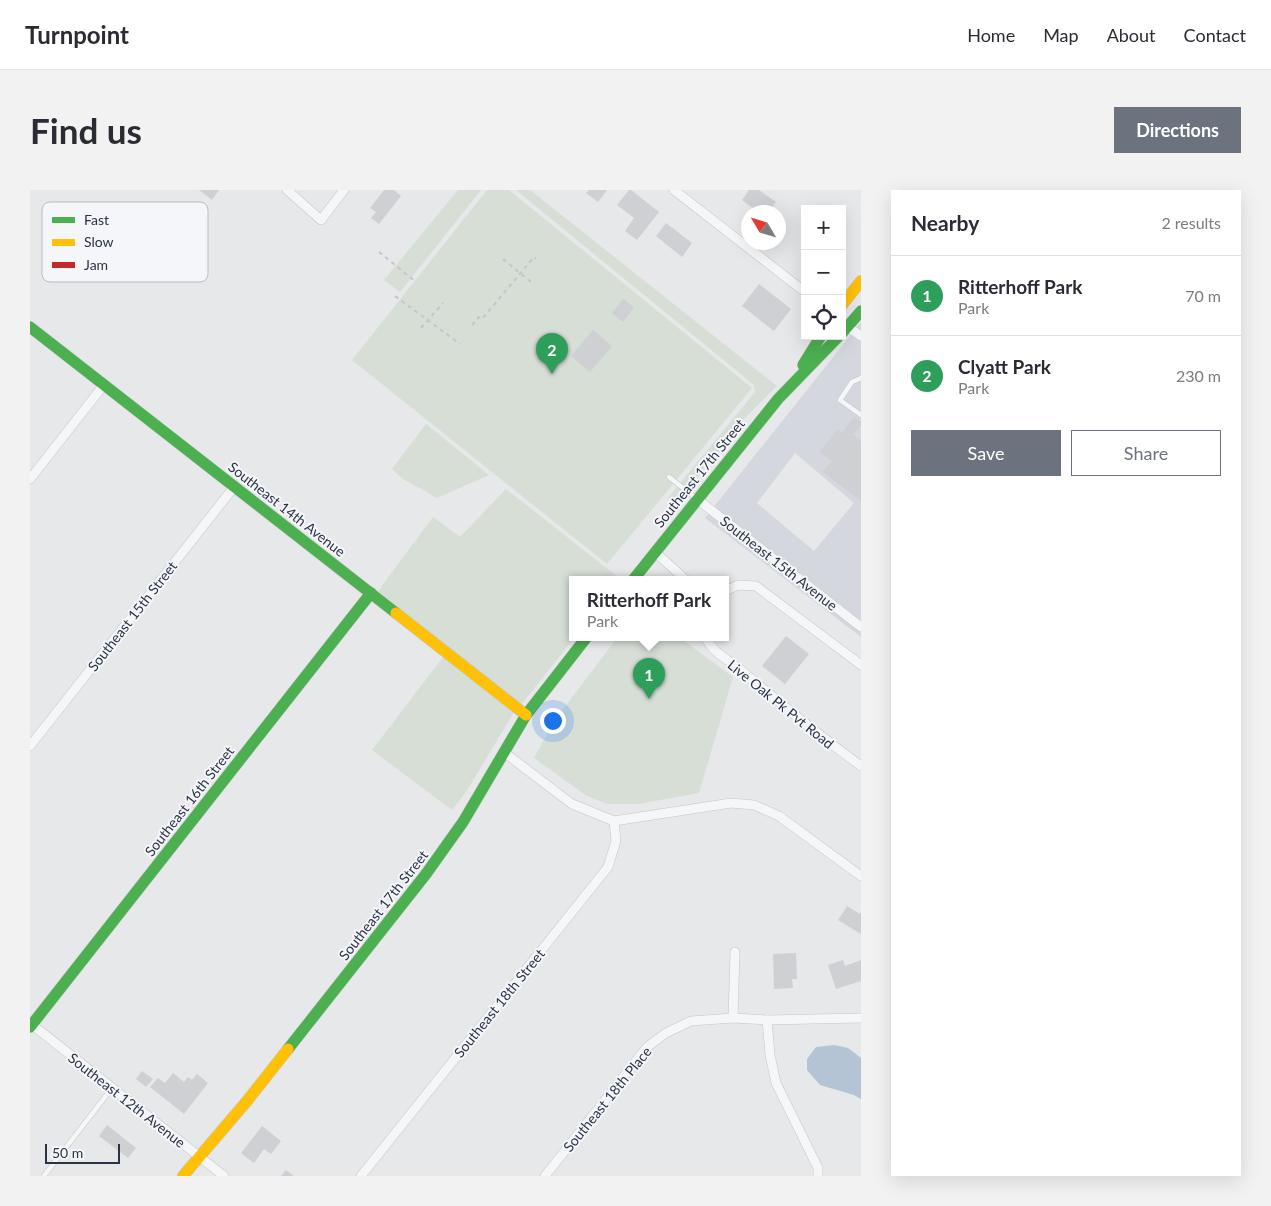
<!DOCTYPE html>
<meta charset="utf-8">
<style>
:root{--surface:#fff;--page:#f2f2f3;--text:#2b2b33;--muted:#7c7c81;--line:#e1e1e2;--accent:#6c737f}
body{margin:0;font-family:Lato,sans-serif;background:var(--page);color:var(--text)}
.controls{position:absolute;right:15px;top:15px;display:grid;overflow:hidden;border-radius:0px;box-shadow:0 5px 20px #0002}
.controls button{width:45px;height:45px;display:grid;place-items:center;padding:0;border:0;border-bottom:1px solid var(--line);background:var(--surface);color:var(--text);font:25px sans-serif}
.compass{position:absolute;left:711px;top:15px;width:45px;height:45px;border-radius:50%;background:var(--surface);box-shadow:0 5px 20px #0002;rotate:308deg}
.scale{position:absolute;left:15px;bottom:12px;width:75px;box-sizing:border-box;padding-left:5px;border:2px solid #2b3445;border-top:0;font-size:14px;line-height:18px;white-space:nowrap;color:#2b3445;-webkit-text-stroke:4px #f4f6f9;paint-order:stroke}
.you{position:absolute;left:522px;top:530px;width:18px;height:18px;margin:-12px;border:4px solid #fff;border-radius:50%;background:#1a73e8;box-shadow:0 0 0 8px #1a73e833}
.badge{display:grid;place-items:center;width:32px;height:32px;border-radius:50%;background:var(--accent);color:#fff;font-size:16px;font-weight:700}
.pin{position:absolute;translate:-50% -41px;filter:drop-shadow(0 1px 2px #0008)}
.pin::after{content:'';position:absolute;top:26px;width:18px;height:15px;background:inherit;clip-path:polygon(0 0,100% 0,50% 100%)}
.popup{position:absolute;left:539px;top:386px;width:160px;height:65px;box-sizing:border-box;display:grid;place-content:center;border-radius:0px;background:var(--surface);filter:drop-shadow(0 1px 4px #0005);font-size:16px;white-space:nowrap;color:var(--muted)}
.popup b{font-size:19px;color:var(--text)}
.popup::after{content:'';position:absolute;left:50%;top:100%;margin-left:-10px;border:10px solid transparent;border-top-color:var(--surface)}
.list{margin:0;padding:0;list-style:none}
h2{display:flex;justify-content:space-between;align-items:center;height:65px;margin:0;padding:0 20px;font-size:21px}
h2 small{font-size:16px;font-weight:400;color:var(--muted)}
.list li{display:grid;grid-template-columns:32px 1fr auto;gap:15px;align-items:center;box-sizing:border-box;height:80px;padding:0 20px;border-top:1px solid var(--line)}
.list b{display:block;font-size:19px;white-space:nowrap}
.list p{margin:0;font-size:16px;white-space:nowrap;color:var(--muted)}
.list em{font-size:16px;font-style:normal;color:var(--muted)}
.actions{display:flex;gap:10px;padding:15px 20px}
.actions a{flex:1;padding:11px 0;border:1px solid var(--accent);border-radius:0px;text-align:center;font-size:18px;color:var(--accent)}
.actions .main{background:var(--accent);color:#fff}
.icon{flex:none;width:28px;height:28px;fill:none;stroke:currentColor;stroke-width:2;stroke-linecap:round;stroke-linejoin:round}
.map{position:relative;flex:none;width:831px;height:986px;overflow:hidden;border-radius:0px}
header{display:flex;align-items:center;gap:30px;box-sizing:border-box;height:70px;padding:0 25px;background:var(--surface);border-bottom:1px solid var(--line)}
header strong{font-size:24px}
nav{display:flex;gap:28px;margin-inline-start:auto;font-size:18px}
.intro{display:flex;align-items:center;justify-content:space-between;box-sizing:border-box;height:120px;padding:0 30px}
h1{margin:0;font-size:35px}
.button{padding:12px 22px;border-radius:0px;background:var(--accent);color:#fff;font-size:18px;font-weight:700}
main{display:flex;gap:30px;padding:0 30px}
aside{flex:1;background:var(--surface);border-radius:0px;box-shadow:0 5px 20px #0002}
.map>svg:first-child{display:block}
.built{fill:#d4d7dd;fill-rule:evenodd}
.green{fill:#d6ded6}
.water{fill:#b4c4d5}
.building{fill:#ced0d3}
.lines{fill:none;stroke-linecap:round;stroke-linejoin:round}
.lane-casing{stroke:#c4c6c8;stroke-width:5.5}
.street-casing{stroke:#c4c6c8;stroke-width:10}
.fast-casing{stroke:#c4c6c8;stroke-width:12}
.slow-casing{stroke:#c4c6c8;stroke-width:12}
.path{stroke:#c5c6ca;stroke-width:2;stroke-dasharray:4 4;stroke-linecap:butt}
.lane{stroke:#f5f6f7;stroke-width:4.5}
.street{stroke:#f5f6f7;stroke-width:9}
.fast{stroke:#4caf50;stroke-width:11}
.slow{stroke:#ffc107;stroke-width:11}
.labels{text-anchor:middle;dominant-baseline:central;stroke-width:4;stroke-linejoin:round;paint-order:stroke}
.street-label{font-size:14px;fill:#2b3445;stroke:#f4f6f9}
.key{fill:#f4f6f9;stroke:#b8bcc3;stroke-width:1}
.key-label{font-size:14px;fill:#2b3445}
</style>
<header>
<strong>Turnpoint</strong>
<nav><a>Home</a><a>Map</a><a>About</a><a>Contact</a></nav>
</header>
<div class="intro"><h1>Find us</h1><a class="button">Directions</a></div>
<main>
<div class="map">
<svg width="831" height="986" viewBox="0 0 831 986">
<rect width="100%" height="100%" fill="#e6e8ea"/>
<path class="built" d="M831,132v315l-156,-119zM765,263l59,50 -40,48 -57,-48z"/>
<g class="green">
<polygon points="428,0 451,0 370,102 354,90"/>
<polygon points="457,0 479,0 722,198 577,374 322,170"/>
<polygon points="486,0 500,0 747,196 715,228 646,314 638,308 725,202 724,195"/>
<polygon points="396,234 459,285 407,308 373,289 362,279"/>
<polygon points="476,299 589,388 588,390 543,390 544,448 491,515 348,401 403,327 430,347"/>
<polygon points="587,448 650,448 703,487 669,603 608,614 578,614 557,606 504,568 525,530"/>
<polygon points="413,467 484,522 436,602 422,620 342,560"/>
</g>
<polygon class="water" points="804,855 818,858 831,868 831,909 824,905 790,895 777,880 777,869 786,857"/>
<g class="building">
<polygon points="169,0 189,0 182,10"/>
<polygon points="354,0 364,0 371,6 349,34 341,28 346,22 340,18"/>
<polygon points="559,0 577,0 568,12 556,3"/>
<polygon points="599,0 601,0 629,22 607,50 595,41 604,28 587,15"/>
<polygon points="719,0 729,0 746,12 738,22 728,22 712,10"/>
<polygon points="636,33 662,53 652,67 626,46"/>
<polygon points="729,94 761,119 744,141 712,116"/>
<polygon points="593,109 604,117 593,132 582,123"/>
<polygon points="563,140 582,156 560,182 541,166"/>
<polygon points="824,227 831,232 831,235 823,245 831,251 831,311 793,282 802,271 790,262 808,239 812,243"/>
<polygon points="756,446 779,464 755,494 732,476"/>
<polygon points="817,716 830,724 831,722 831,744 808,730"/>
<polygon points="766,763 767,789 762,789 763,798 744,799 743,764"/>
<polygon points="813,770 815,776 831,770 831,791 806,799 798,775"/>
<polygon points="112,881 123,889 116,897 106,889"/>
<polygon points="143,883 154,892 158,887 162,890 167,884 178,893 154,924 120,897 128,888 135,893"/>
<polygon points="77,935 106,958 98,968 69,946"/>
<polygon points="232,936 251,951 241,964 234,959 224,973 211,963"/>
<polygon points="256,980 264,986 251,986"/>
</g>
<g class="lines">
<defs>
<g id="lane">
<polyline points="831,188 822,192 810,210 831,225"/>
<polyline points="639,287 667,309"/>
<polyline points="14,986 82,898"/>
</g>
<g id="street">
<polyline points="257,0 291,30 314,0"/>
<polyline points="644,0 775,102"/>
<polyline points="818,137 831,146"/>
<polyline points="0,289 73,196"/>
<polyline points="667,309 831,437"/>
<polyline points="625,362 656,390"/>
<polyline points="695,401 708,395 726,396 831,475"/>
<path d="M676,448c7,15 23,22 36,33 39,33 78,65 119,95"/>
<polyline points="0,556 204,297"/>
<polyline points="475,563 542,614 584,631 701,613 724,615 749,626 831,686"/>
<polyline points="703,828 705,762"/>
<polyline points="737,830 740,865 746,893 788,978 788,986"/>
<polyline points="0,833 194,986"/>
<polyline points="331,986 578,677 586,651 584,631"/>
<polyline points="515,986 617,857 636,843 661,831 703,828 737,830 831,828"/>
</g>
<g id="fast">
<polyline points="0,137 366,423"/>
<polyline points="812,143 831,121"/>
<polyline points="773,175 791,146"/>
<polyline points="603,390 748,209 809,146"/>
<polyline points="0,837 341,403"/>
<polyline points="258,859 396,684 433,632 496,525 556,448"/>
</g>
<g id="slow">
<polyline points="812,115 831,91"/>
<polyline points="366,423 496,525"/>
<polyline points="153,986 217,911 258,859"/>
</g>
</defs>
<use href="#lane" class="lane-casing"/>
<use href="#street" class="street-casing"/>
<use href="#fast" class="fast-casing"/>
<use href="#slow" class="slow-casing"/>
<g class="path">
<polyline points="349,62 386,92"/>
<polyline points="473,69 501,92"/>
<polyline points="365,106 430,154"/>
<polyline points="442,135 449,127 452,129 504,67 506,68"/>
<polyline points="391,138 413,113"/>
</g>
<use href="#lane" class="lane"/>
<use href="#street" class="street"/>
<use href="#fast" class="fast"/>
<use href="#slow" class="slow"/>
</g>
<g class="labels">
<g class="street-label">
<text transform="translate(669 283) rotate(-51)">Southeast 17th Street</text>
<text transform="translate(257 319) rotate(38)">Southeast 14th Avenue</text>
<text transform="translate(749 373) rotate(38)">Southeast 15th Avenue</text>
<text transform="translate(102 426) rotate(-52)">Southeast 15th Street</text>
<text transform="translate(751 514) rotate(39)">Live Oak Pk Pvt Road</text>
<text transform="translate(159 611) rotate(-52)">Southeast 16th Street</text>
<text transform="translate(353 715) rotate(-52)">Southeast 17th Street</text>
<text transform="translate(469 813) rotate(-51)">Southeast 18th Street</text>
<text transform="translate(577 909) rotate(-51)">Southeast 18th Place</text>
<text transform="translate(97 910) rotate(38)">Southeast 12th Avenue</text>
</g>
</g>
<rect x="12" y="12" width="166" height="80" rx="8" class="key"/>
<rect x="22" y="27" width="23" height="6" fill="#4caf50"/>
<rect x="22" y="49" width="23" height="7" fill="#ffc107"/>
<rect x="22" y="72" width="23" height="6" fill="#c62828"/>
<g class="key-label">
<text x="54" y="35">Fast</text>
<text x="54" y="57">Slow</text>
<text x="54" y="80">Jam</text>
</g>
</svg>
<div class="controls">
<button>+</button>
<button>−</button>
<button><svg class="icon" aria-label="locate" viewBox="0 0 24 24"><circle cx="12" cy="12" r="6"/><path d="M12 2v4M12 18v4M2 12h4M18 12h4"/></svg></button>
</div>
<svg class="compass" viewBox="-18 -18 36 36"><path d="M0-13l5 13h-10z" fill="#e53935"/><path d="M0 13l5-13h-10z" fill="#7c7c81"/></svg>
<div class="scale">50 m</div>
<div class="you"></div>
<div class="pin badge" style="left:619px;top:509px;background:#2e9e5b">1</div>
<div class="popup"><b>Ritterhoff Park</b>Park</div>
<div class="pin badge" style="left:522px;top:184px;background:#2e9e5b">2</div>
</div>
<aside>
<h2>Nearby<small>2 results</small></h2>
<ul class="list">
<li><span class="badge" style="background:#2e9e5b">1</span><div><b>Ritterhoff Park</b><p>Park</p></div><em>70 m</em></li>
<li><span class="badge" style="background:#2e9e5b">2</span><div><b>Clyatt Park</b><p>Park</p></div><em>230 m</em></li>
</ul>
<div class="actions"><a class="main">Save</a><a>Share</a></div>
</aside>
</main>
